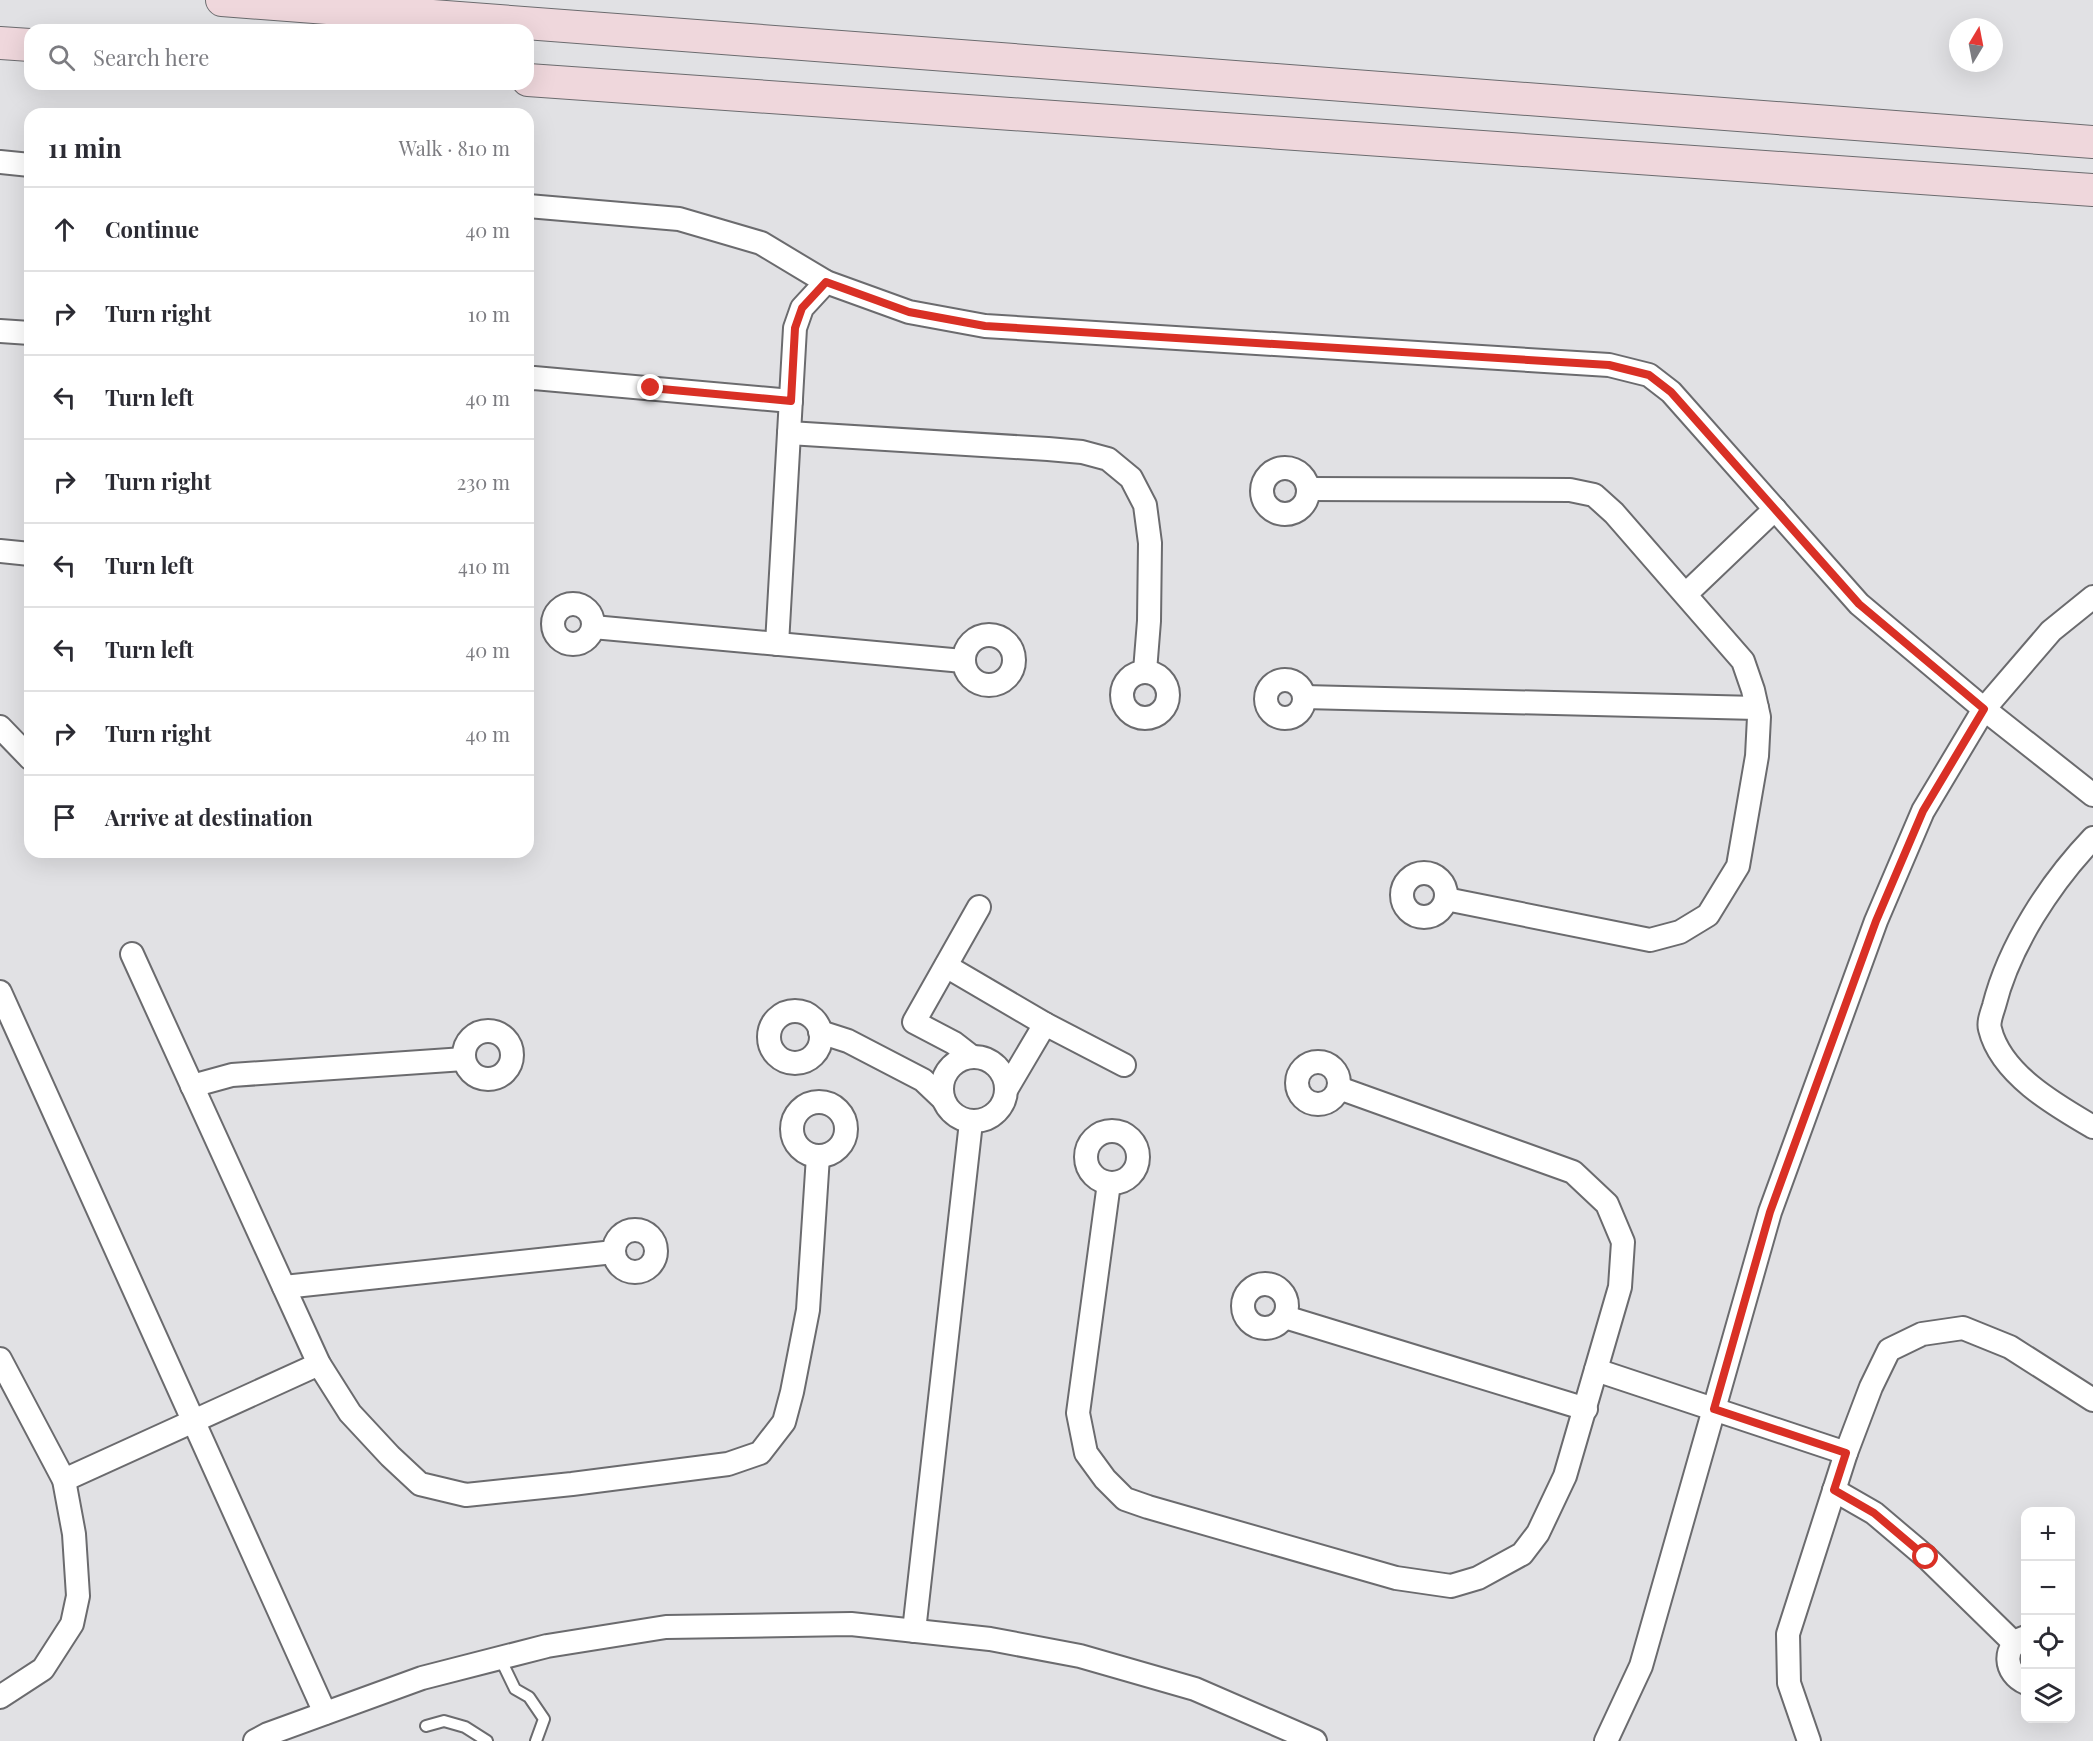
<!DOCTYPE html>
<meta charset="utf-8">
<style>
:root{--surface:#fff;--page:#f7f7f7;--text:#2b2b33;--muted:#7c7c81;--line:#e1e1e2}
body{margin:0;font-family:"Playfair Display",serif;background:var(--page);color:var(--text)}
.controls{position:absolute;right:18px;bottom:18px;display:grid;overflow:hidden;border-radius:12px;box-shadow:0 6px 24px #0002}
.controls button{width:54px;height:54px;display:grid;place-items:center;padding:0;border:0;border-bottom:2px solid var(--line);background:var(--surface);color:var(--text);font:30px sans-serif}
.compass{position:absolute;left:1949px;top:18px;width:54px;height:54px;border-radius:50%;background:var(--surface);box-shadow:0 6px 24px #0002;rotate:10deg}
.stop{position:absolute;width:18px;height:18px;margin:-14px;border:4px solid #d93025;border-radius:50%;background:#fff}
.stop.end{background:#d93025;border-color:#fff;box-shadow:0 2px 6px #0008}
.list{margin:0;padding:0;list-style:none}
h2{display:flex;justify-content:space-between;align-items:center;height:78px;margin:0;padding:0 24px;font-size:26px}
h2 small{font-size:20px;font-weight:400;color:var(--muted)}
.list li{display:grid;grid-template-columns:39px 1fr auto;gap:18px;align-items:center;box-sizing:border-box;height:84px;padding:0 24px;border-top:2px solid var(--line)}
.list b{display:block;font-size:22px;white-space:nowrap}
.list em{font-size:20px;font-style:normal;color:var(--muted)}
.icon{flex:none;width:33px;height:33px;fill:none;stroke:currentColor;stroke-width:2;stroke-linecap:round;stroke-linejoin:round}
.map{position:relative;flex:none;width:2093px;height:1741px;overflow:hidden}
.search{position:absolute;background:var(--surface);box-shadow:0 6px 24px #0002;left:24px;top:24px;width:510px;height:66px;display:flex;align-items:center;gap:15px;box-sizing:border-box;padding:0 21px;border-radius:18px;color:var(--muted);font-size:22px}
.panel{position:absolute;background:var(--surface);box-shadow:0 6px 24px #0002;left:24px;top:108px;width:510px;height:750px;border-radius:18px}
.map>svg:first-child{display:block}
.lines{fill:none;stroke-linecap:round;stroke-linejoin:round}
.lane-casing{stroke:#6b6b6e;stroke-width:14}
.street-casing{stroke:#6b6b6e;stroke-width:26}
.secondary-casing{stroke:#6b6b6e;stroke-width:34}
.lane{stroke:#fff;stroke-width:10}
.street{stroke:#fff;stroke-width:22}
.secondary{stroke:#efd7dc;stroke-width:32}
.route{stroke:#d93025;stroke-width:8}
</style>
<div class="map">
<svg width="2093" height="1741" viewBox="0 0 2093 1741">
<rect width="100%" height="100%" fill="#e1e1e4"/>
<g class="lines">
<defs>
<g id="lane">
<polyline points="500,1658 515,1689 529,1697 544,1719 536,1741"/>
<polyline points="426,1726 444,1721 465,1727 487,1741"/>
</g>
<g id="street">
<polyline points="0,162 30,165"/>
<polyline points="528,206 679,219 761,243 826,282 909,312 985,326 1609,365 1649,375 1671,392 1859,604 1984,709 2093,795"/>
<polyline points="0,331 30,333"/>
<polyline points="528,379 534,378 791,401"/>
<polyline points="789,433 1048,449 1082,452 1108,459 1131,478 1145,505 1150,543 1149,621 1145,671"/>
<circle cx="1285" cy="491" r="23"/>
<polyline points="1308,489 1570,490 1594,495 1614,513 1743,661 1753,690 1759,717 1757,756 1738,866 1708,915 1680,932 1650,940 1446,899"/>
<polyline points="0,551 30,554"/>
<polyline points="1686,594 1775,509"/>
<circle cx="573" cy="624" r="20"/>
<polyline points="593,627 963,661"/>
<circle cx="989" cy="660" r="25"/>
<polyline points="777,644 795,328 802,308 826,282"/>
<circle cx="1145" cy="695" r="23"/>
<circle cx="1285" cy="699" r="19"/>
<polyline points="1304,697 1757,708"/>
<polyline points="0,727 30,758"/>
<path d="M2093,838c-43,45 -84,108 -99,168 -2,7 -6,16 -4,23 11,45 65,76 103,98"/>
<circle cx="1424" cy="895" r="22"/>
<polyline points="132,954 319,1364 350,1413 390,1456 420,1484 466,1495 572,1484 728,1464 760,1453 784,1422 792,1392 808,1310 818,1156"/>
<polyline points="946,966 1045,1024 1006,1090"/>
<polyline points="0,992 325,1713"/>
<circle cx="795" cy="1037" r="26"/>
<polyline points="1045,1024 1124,1065"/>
<circle cx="488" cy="1055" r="24"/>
<polyline points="820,1032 848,1041 923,1080 943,1099"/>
<circle cx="974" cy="1089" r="32"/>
<polyline points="972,1057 954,1043 914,1022 979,907"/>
<circle cx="1318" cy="1083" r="21"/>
<polyline points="192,1086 232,1075 464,1059"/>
<circle cx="819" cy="1129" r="27"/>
<circle cx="1112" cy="1157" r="26"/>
<polyline points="1109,1183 1078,1413 1086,1453 1105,1479 1125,1499 1148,1507 1396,1578 1451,1586 1478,1578 1522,1554 1538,1533 1565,1476 1620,1287 1623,1242 1607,1204 1573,1172 1339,1088"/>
<circle cx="635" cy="1251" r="21"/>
<circle cx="1265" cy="1306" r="22"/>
<polyline points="284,1287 614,1252"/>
<polyline points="1285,1317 1586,1409"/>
<polyline points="0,1359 64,1480 74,1534 78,1596 72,1624 43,1669 0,1697"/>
<polyline points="1596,1370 1846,1453 1871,1387 1889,1350 1922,1334 1963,1328 2010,1347 2093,1400"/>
<polyline points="64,1480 319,1364"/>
<polyline points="1834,1490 1874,1513 1926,1557 2014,1643"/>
<polyline points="914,1631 971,1122"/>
<path d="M2026,1637c-25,8 -22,37 0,46"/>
<polyline points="255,1741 268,1734 422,1678 547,1646 666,1627 851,1624 990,1639 1080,1656 1195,1689 1315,1741"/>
<polyline points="1606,1741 1641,1666 1770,1212 1876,921 1923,811 1984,709 2051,631 2093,597"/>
<polyline points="1809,1741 1789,1683 1788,1634 1846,1453"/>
</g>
<g id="secondary">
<polyline points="222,0 2093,142"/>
<polyline points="0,43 30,45"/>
<polyline points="528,80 2093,190"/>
</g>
</defs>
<use href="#lane" class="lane-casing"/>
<use href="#street" class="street-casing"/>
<use href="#secondary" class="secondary-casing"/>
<use href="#lane" class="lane"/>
<use href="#street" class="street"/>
<use href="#secondary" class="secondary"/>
</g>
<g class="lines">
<polyline class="route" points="651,388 791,401 795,328 802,308 826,282 909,312 985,326 1609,365 1649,375 1671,392 1859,604 1984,709 1923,811 1876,921 1770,1212 1714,1409 1846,1453 1834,1490 1874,1513 1926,1557"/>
</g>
</svg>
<div class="controls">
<button>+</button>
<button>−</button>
<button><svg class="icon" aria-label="locate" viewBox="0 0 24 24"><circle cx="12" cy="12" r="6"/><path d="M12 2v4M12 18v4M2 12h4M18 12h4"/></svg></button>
<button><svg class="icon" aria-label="layers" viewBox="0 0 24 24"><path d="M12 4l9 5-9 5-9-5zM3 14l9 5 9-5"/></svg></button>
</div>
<svg class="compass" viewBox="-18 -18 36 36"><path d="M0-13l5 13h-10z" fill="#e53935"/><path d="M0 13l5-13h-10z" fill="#7c7c81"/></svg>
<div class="stop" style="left:1926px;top:1557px"></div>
<div class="stop end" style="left:651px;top:388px"></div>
<div class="search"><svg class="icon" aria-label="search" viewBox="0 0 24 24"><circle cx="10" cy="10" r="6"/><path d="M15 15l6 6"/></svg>Search here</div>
<section class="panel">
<h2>11 min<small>Walk · 810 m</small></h2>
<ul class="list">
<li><svg class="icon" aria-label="ahead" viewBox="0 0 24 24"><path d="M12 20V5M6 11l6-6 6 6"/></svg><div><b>Continue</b></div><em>40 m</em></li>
<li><svg class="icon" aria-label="right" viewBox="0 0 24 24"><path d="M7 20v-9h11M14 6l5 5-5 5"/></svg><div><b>Turn right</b></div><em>10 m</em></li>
<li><svg class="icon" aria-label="left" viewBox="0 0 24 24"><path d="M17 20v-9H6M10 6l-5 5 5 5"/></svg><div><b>Turn left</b></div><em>40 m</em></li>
<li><svg class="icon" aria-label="right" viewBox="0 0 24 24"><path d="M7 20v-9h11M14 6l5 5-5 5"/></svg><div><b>Turn right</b></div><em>230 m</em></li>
<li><svg class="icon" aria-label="left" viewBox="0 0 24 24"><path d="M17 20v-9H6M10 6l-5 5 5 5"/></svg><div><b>Turn left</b></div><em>410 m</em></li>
<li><svg class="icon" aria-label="left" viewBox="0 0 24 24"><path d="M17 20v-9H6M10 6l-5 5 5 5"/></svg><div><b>Turn left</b></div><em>40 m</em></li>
<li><svg class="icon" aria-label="right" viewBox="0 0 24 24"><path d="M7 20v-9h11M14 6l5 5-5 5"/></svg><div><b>Turn right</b></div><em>40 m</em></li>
<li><svg class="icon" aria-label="arrive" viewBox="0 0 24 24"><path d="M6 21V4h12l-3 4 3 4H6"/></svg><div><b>Arrive at destination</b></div></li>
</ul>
</section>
</div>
